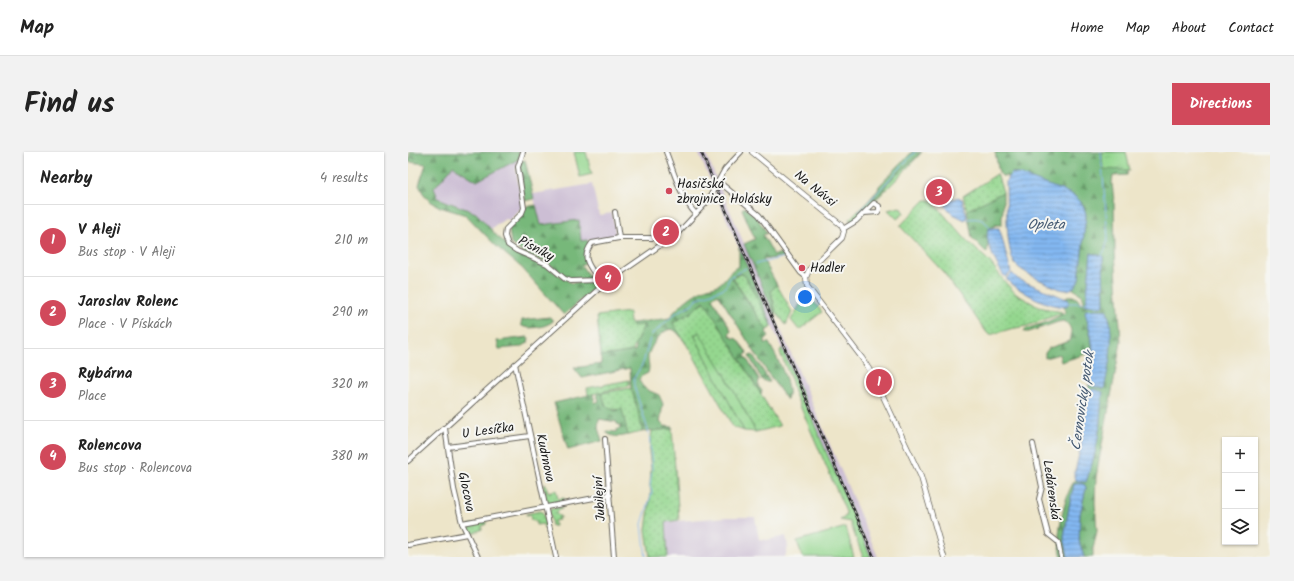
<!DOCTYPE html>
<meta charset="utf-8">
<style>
:root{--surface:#fff;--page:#f2f2f2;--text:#222;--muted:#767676;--line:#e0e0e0;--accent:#d1495b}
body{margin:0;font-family:Kalam,sans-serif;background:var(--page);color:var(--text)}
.controls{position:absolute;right:12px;bottom:12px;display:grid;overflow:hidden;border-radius:0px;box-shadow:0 1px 3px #0004}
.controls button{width:36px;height:36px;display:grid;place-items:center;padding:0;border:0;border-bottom:1px solid var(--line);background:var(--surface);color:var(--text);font:20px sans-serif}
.you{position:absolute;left:397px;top:145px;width:14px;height:14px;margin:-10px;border:3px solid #fff;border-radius:50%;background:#1a73e8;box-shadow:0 0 0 6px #1a73e833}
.badge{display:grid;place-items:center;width:26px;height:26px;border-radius:50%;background:var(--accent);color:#fff;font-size:13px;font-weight:700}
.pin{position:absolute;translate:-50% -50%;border:2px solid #fff;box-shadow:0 1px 4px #0006}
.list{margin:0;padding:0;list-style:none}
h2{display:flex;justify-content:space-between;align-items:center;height:52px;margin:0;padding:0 16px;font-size:17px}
h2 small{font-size:13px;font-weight:400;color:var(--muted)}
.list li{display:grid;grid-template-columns:26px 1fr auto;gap:12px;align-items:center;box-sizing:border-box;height:72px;padding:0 16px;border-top:1px solid var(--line)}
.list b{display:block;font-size:15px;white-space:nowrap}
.list p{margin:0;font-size:13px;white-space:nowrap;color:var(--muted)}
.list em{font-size:13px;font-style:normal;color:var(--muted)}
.icon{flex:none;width:22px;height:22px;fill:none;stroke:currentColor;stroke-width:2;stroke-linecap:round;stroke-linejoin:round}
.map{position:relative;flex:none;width:862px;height:405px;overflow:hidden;border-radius:0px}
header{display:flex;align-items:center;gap:24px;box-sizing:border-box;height:56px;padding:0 20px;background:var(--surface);border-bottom:1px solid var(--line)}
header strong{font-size:19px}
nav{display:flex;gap:22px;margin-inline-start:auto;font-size:14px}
.intro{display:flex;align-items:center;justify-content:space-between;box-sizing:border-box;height:96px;padding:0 24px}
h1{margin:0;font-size:28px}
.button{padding:10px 18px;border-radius:0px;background:var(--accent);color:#fff;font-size:14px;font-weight:700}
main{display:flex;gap:24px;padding:0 24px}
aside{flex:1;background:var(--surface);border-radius:0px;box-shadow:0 1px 3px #0004}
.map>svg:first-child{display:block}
.industrial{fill:#ccbed4}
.grass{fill:#94d78f;stroke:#587a56}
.forest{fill:url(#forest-firs);stroke:#4a6a4b;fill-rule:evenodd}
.park{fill:url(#park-tufts);stroke:#587a56}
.garden{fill:url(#garden-dots);stroke:#587a56}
.water{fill:url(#water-rules);stroke:#506a87}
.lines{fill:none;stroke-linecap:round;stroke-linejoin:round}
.stream{stroke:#83b8f2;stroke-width:1}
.minor-casing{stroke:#656259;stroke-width:6}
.tertiary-casing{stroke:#656259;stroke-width:6}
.minor{stroke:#fff;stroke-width:4}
.tertiary{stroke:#fff;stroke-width:4.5}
.rail-casing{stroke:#1c1c1c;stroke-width:2.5}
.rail{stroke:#f6f6f2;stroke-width:1;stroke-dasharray:3;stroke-linecap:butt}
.poi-dot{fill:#d1495b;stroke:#f6f6f2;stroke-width:1.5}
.labels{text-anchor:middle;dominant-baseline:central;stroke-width:4;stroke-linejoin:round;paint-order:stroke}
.poi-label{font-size:13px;fill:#1c1c1c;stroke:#f6f6f2;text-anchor:start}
.street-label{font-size:13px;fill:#1c1c1c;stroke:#f6f6f2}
.water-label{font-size:14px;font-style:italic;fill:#455a72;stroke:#f6f6f2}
</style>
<header>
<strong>Map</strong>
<nav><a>Home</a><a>Map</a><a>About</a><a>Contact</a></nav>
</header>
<div class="intro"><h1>Find us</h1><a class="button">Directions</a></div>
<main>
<aside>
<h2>Nearby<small>4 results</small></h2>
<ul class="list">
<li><span class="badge">1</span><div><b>V Aleji</b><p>Bus stop · V Aleji</p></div><em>210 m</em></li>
<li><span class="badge">2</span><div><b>Jaroslav Rolenc</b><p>Place · V Pískách</p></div><em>290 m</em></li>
<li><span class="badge">3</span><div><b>Rybárna</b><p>Place</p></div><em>320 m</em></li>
<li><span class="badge">4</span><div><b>Rolencova</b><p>Bus stop · Rolencova</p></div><em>380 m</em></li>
</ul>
</aside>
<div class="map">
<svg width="862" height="405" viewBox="0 0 862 405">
<defs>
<pattern id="forest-firs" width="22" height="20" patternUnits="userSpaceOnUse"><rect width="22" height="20" fill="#77b87a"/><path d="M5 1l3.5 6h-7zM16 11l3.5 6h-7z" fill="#619563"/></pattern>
<pattern id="park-tufts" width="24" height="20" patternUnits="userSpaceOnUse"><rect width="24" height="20" fill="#94d78f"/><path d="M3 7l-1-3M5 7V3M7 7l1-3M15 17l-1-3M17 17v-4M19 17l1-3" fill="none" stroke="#7fb87b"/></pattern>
<pattern id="garden-dots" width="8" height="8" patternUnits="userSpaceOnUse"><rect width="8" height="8" fill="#94d78f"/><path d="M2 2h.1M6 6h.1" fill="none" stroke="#7fb87b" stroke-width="1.8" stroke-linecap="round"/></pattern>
<pattern id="water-rules" width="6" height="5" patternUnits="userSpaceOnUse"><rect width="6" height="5" fill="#83b8f2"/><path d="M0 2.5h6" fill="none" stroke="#6a95c3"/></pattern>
</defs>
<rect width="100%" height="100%" fill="#f6f6f2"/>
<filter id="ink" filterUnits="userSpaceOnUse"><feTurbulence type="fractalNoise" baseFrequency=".025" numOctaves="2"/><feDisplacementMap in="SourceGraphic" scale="8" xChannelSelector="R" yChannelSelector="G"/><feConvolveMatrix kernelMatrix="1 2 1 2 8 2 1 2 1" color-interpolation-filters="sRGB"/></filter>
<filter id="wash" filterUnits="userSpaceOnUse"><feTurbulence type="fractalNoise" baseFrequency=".012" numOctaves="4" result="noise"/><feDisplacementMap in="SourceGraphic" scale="16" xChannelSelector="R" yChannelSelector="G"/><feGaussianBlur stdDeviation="0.9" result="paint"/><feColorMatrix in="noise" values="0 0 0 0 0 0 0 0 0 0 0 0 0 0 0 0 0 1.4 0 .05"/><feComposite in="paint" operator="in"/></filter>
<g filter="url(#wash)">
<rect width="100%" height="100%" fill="#ede5c9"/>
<g class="industrial">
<polygon points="290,0 297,0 299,5 470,405 463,405"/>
<polygon points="111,7 108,17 114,55 102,68 97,67 83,77 68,61 30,46 26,36 45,14 69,29"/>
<polygon points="184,32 191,63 204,61 208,84 173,89 170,68 133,73 125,42"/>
<polygon points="320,365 347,365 351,387 359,388 378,384 380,395 377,405 260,405 258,370"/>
</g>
<g class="grass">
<polygon points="166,0 178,0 184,22 172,25"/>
<polygon points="512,0 514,0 490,26 446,69 441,68 450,58 453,61 476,38 479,31 513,1"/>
<polygon points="399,141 414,160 391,178 383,168"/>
<polygon points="292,180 316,221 348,280 336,279 286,183"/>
<polygon points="374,196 463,405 455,405 442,370 432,368 437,365 438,360 386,240 384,230 373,203 372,199"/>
<polygon points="438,375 446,405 394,405 389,389"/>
</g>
<g class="forest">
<polygon points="2,0 111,0 111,7 69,29 45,14 26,36 30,46 68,61 89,84 108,101 139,115 163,131 186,130 189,134 156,163 114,116 88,94 58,63 32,55 22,49 15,41 11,33 18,12 1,10"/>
<polygon points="504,0 513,1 479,31 476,38 453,61 451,59 470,38 471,34"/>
<path d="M587,0h131l2,19 -1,4 -14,1 -1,7 2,18 1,51 6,90 -25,135 -1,26 2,28 -4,18v8h-9l-5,-16 1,-27 6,-26 -12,-4 -5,23 -5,30 4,20h-6c-2,-7 -3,-15 -3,-22 1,-12 8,-49 17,-55l10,1c7,-19 13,-40 14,-60 1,-10 1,-19 3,-28l-10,-4 -5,2 1,-6 8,2 12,-23 2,-22 -1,-23 -23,3c5,15 6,27 4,43h-2v-12l-28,9 -2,-8 -14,4v-5l4,-5 21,-7c3,-8 1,-16 -6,-20l-6,1 -29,10h-5l1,-3 22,-7 18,-9 1,-2 -3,-3v-2l3,1 3,-7 -3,-2 1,-2c7,-1 11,1 13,8l2,1 2,-4 -2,-6 -10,-7 2,-1 5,-8 7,-64c-2,-11 -7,-17 -17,-22l-54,-20 -2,-1 -5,5 -6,-1 -3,-3zM683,101l12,3 1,49 -3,2 -15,-2z"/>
<polygon points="117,8 126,47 117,49 111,14 113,9"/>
<path d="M595,40v19l-1,5v9h-6l-8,4c-1,8 1,16 -1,24l-15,-15 -5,-28z"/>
<polygon points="128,53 133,73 171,68 173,89 179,88 181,91 176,101 178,110 173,113 183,127 163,127 159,126 140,111 114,100 103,92 101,76 118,55"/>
<polygon points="336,55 349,66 359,81 355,83 366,103 374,101 376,104 355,108 360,116 369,133 363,139 368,166 336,92 347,87 334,57"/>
<path d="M331,95l31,73 2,7 -27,-51 -5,-3 -8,5 35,52 -1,2 3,4 -4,4v3h4c7,13 24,43 18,57l-18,-25 -51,-81 -6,4 19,32 -2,5 4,3 4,1 10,13 -2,4 14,23 -1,7 4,5 -1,3 -57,-93 -12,11 -19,10 14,23c-4,-5 -8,-12 -13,-15 -10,-5 -25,18 -26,27 0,6 2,10 0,16l-6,3 -3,3c3,11 12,12 20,16l4,9 -3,18 4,4 9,1 -1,2 -20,2 -1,-1 -9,2 -2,-14 -9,-30 -1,-20 -48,10 -8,-10 27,-4v-8l34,-5 1,-5h-2l10,-21 -11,1v-3l37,-5c4,-9 25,-26 35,-29 4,-2 9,-2 13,-4 8,-5 10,-14 21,-19z"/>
<path d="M142,165l3,4c-6,6 -24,9 -31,5l-1,-2 1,-4z"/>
<polygon points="120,185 121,186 120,191 113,195 91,197 89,189"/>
<polygon points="345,203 362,230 359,230 354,228 341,204"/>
<path d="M194,241l3,12 10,6 7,-2 6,26c-8,2 -15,3 -22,-3l1,-1 9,1 1,-3h3v-4l-3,-1v-2l-18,-3 -1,9 4,13 -34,9 -14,-47 39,-9 2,9 4,-2 -2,-7z"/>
</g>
<g class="park">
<polygon points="694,0 718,0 722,18 695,17"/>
<polygon points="492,55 496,61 489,67 480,58"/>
<polygon points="78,369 78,372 74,374 74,377 63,383 60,376 61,373"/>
</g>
<g class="garden">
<polygon points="589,22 595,40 559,58 555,44"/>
<polygon points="517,48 522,48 526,51 560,90 582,110 597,130 608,142 631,155 654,160 654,161 619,174 602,177 582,183 579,181 536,121 492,74"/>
<polygon points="333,122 337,124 364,175 359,178 325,126"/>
<polygon points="369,133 384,160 378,173 368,160 363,139"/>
<polygon points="297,150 372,274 348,280 316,221 291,180 286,183 336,279 325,275 285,203 265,171 284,160 290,154"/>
<polygon points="221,160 222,171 225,171 225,174 236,173 226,194 225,199 193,204 189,164"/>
<polygon points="221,228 221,234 180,243 179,236"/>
<path d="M223,236l9,30 2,14 -14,3 -6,-26c-15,2 -17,-2 -20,-16z"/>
<polygon points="264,277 271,368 258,370 260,405 242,405 238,378 243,340 242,334 243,316 241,300 244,279"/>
<polygon points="138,332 140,340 148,338 150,347 156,346 157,349 142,352 139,350 135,333"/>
<polygon points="153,355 154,357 150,358 150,359 148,360 148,362 153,365 150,366 151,368 146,369 147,374 144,374 141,360 143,357"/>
<polygon points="132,359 135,361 138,375 136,376 135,372 128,373 128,369 123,368 122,363 118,364 118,362"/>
</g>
<g class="water">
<path d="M604,21l7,1 50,19c10,5 15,11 17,22l-7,64c-3,9 -10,13 -19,10 -9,-3 -40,-18 -45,-25 -10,-15 -8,-62 -9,-82l2,-5z"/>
<polygon points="550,45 554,47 559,65 557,68 545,62 537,54 542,48"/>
<path d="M583,76h8l2,6 10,38 -5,5 -2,-1c-7,-11 -20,-34 -16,-47z"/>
<polygon points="683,101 695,104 696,153 693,155 678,153"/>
<path d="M604,121l6,6 51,21 -2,7c-20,0 -46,-15 -61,-28z"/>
<path d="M688,157l11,1c8,26 3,53 -3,79l-15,-4 4,-36 -2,-14 -6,-23 1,-2z"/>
<path d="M685,237l10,3c-2,10 -2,19 -3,28 -1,21 -7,42 -14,62l-9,-1 -3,-4 7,-32 7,-54z"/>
<polygon points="673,331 677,333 678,336 672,362 671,389 676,405 660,405 656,385 661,355 666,332"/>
</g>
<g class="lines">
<g class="stream">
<polyline points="451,60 507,0"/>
<path d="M559,67c11,-1 17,-1 23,9"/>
<polyline points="693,104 697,98 700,86 693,0"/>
<polyline points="348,112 377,105"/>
<polyline points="660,151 679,151"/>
<polyline points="238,405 234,372 244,340 242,334 244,316 241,281 226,234 226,226 235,211 243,183 268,161 284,152 288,147 314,137 318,134 322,125 338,116"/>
</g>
</g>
</g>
<g filter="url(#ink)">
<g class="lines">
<defs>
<g id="minor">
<polyline points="115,0 110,15 116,56 114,61 98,77 97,84 100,93 109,99 139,112 157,127 163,129 191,128 195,133"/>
<path d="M258,0c8,20 15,47 30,62"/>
<polyline points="310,29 351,63 393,121 398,125"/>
<polyline points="207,60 211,86"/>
<polyline points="435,77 448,69 466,51 471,54 471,58 470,60 456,61"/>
<path d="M191,128c-9,-14 -19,-21 -7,-37l27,-5h47l1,3"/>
<polyline points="107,212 148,405"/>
<polyline points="37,276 46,337 54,371 70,405"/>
<polyline points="197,287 206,405"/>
<polyline points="625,292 634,335 631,347 640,382 650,390 653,405"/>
<polyline points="40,295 122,284"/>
<polyline points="0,309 195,133 270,81 299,50 317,17 333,0"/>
<polyline points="54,371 202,343"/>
<polyline points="0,393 59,382"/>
</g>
<polyline id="tertiary" points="344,0 433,73 436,79 434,86 401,118 398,125 399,134 454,206 466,225 513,325 536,405"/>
</defs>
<use href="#minor" class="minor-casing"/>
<use href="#tertiary" class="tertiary-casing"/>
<use href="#minor" class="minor"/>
<use href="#tertiary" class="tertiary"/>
<defs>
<polyline id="rail" points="293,0 466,405"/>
</defs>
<use href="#rail" class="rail-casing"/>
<use href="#rail" class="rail"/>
</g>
</g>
<g class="poi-dot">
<circle cx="261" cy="39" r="4"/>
<circle cx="394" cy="116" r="4"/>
</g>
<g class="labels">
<g class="poi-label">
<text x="269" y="32">Hasičská<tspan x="269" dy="15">zbrojnice Holásky</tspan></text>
<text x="402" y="116">Hadler</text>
</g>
<g class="street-label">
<text transform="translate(407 37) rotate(39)">Na Návsi</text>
<text transform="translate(128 97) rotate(28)">Písníky</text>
<text transform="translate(80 279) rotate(-8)">U Lesíčka</text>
<text transform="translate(137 306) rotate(78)">Kudrnova</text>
<text transform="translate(643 338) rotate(82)">Ledárenská</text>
<text transform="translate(58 340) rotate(78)">Glocova</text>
<text transform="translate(192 347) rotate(-94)">Jubilejní</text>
</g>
<g class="water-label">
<text x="638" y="73">Opleta</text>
<text transform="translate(675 249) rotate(-82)">Černovický potok</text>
</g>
</g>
</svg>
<div class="controls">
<button>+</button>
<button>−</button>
<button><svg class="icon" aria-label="layers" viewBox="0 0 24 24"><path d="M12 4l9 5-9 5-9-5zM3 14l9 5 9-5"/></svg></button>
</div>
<div class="you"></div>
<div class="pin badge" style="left:471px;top:230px">1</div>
<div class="pin badge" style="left:258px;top:80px">2</div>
<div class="pin badge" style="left:531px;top:40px">3</div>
<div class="pin badge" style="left:200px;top:126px">4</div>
</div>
</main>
